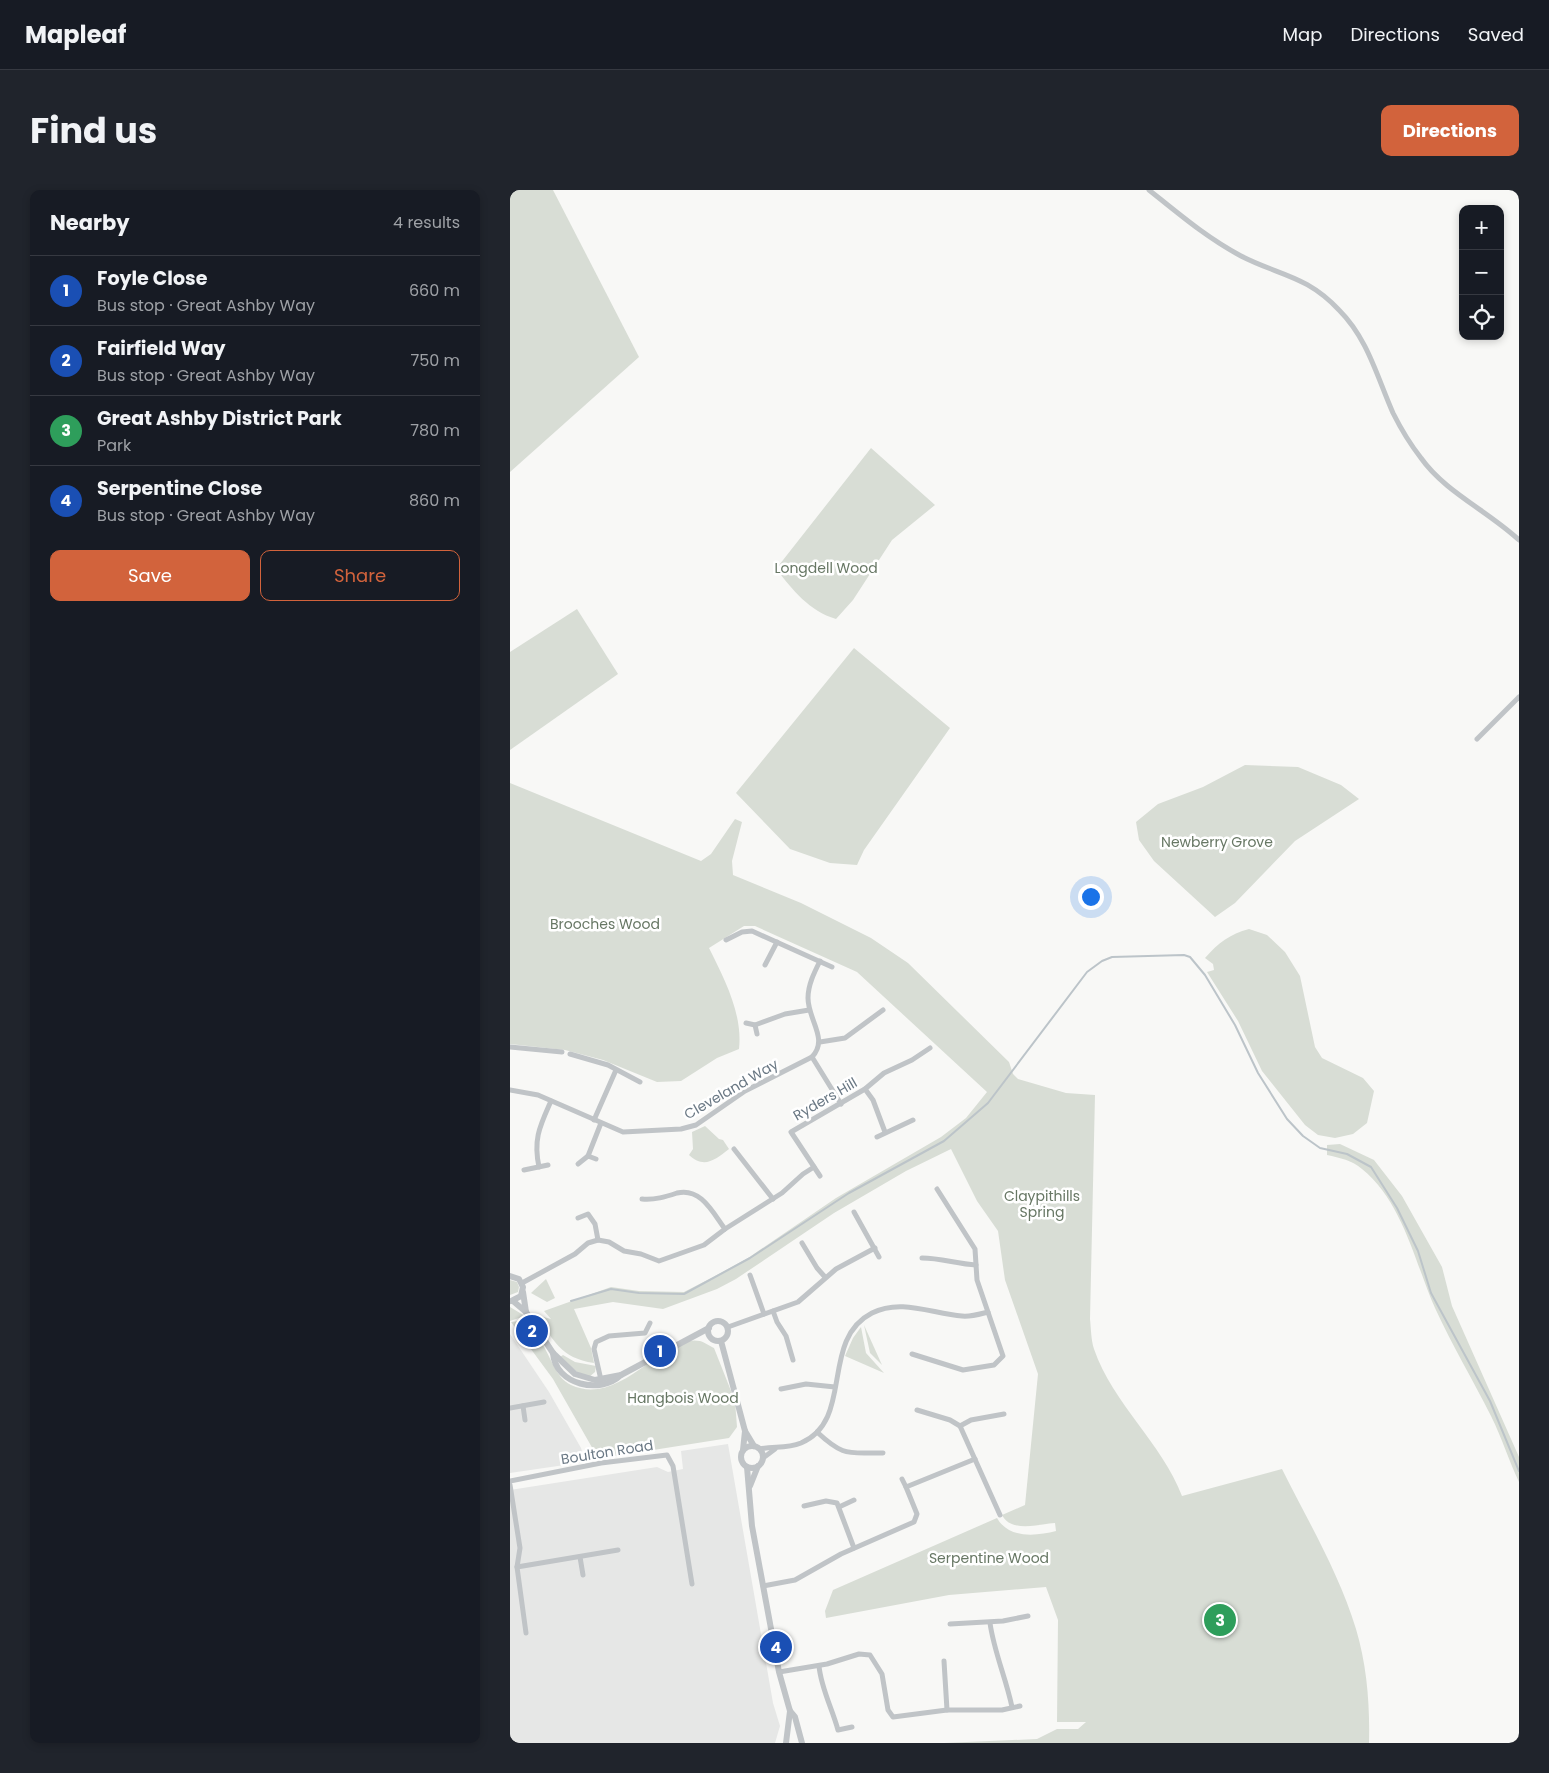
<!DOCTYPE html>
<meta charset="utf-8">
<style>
:root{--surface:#171b24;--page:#20242c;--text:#f1f3f6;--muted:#9ea1a6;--line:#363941;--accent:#d2633c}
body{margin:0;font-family:Poppins,sans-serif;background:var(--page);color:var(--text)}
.controls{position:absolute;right:15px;top:15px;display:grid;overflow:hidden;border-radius:10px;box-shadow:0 2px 8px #0003}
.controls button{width:45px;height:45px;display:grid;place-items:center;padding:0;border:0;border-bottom:1px solid var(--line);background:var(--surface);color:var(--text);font:25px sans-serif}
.you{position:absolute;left:580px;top:706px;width:18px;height:18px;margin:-12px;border:4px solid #fff;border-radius:50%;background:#1a73e8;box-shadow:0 0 0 8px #1a73e833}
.badge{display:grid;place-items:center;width:32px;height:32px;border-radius:50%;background:var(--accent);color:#fff;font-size:16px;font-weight:700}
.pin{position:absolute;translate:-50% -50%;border:2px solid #fff;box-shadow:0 1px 5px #0006}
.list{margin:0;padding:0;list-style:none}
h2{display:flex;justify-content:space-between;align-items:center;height:65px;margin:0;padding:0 20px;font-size:21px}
h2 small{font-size:16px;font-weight:400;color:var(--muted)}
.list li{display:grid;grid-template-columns:32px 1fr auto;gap:15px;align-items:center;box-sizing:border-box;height:70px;padding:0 20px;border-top:1px solid var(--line)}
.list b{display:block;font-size:19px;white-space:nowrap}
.list p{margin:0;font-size:16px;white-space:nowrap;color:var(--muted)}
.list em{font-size:16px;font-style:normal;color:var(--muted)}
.actions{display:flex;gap:10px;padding:15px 20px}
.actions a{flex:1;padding:11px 0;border:1px solid var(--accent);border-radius:10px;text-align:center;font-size:18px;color:var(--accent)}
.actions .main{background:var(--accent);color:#fff}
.icon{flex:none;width:28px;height:28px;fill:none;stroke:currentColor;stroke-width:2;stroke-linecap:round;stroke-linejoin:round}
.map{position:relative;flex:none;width:1009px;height:1553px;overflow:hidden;border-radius:10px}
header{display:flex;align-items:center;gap:30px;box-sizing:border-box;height:70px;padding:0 25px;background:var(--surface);border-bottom:1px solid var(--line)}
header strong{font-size:24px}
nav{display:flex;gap:28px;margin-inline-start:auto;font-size:18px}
.intro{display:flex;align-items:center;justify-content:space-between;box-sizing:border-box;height:120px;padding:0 30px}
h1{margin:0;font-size:35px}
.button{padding:12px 22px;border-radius:10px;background:var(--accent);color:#fff;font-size:18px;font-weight:700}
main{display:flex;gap:30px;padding:0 30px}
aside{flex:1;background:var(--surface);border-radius:10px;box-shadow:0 2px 8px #0003}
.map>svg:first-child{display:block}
.built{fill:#e6e7e6}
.green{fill:#d8ddd5}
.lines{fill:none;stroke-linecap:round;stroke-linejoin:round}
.stream{stroke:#bcc4c9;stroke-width:2}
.minor{stroke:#c0c4c7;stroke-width:5}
.tertiary{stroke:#c0c4c7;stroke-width:6}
.labels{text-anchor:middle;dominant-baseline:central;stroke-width:5;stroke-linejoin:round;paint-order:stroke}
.park-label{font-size:14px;fill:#677764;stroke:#fff}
.street-label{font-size:14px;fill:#6a7884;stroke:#fff}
</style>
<header>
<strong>Mapleaf</strong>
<nav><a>Map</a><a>Directions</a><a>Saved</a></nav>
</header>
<div class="intro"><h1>Find us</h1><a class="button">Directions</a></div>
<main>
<aside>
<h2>Nearby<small>4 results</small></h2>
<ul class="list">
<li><span class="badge" style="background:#1a4fb4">1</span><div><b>Foyle Close</b><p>Bus stop · Great Ashby Way</p></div><em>660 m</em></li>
<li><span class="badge" style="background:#1a4fb4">2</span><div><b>Fairfield Way</b><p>Bus stop · Great Ashby Way</p></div><em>750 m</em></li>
<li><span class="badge" style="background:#2e9e5b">3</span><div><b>Great Ashby District Park</b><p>Park</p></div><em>780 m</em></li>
<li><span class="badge" style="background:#1a4fb4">4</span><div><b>Serpentine Close</b><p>Bus stop · Great Ashby Way</p></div><em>860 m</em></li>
</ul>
<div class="actions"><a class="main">Save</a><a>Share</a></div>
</aside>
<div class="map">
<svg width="1009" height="1553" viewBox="0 0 1009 1553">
<rect width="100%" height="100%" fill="#f8f8f6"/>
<g class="built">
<polygon points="0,1144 39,1202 71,1258 75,1272 0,1283"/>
<polygon points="218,1254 263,1513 270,1536 265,1553 0,1553 0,1300 147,1277 158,1282 173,1279 171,1261"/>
</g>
<g class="green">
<polygon points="0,0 43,0 129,167 0,282"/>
<path d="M361,258l64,57 -43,35 -39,60 -17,19c-27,-8 -43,-29 -60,-50z"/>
<polygon points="67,419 108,484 0,560 0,462"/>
<polygon points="344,458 440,538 354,660 347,675 320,673 280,659 226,603"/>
<polygon points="735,575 788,577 831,595 849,609 785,651 725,713 705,727 644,671 629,650 626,632 648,614 693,597"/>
<path d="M0,593l191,78 10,-7 24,-35 7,3 -10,39 1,14 68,28 70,35 37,25 101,99 4,12 5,5 48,14 29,2 -5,224c1,9 1,21 4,30 19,55 68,94 88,147l100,-27c26,52 57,104 74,160 11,37 14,76 13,114h-425l93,-4 20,-10h21l8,-7h-29l1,-102 -12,-33 -97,8 -123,23 -1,-7 8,-21 164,-72c12,21 39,18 59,13l-1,-8c-16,1 -44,10 -53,-8l23,-10 13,-131 -33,-94 -7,-49 -21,-30 -26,-52 -45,22 -72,42 -98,66 -19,10 -54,20 -50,-7 -39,7 17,39 3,15c-34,-5 -40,-23 -58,-48l15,4 -7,-8 67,-24 28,4 45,1 29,-15 35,-19 88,-60 105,-61 25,-19 21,-26 -130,-120 -102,-46h-11l-35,22c15,30 34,66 30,101l-22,9 -36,23 -24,1 -54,-22 -38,-10 -55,-6z"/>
<path d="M739,739l18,6 18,17 15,24 15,71 7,11 41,20 11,13 -7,32 -14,11 -18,4 -17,-3 -13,-10 -43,-54 -24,-50 -31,-49 7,-2 -1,-6 -8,-6c13,-15 25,-24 44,-29z"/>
<path d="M195,936l14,13 4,1 6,9c-14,11 -25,20 -40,6l4,-6 -1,-17z"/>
<path d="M830,954l34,16 28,36 40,71 10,39 67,151v25c-10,-21 -17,-44 -28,-66 -18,-36 -39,-71 -56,-108 -20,-45 -32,-106 -73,-139 -10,-9 -22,-11 -35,-14v-10z"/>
<polygon points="36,1089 45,1108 37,1112 21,1103"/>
<polygon points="0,1090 7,1092 9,1097 8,1102 0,1105"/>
<polygon points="0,1117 15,1126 0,1131"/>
<path d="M8,1131c6,6 14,11 20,17 12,14 16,39 33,47 50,23 93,-52 129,-44 4,1 10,5 14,7l21,53 2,26 -8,11 -120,19 -15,-6 -41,-72 -42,-57z"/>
<polygon points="354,1135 372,1175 360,1163"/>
<polygon points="351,1137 356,1163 374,1183 335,1166 343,1148"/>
<polygon points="53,1165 65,1172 86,1176 85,1182 79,1187 73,1187 50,1167"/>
</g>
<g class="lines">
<polyline class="stream" points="61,1111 101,1099 129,1103 174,1104 240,1068 339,1003 434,951 478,913 577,782 592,771 602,767 674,765 680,767 695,785 725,835 748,883 777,929 793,946 810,958 837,964 861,977 887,1018 908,1061 921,1103 980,1211 1009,1281"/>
<g class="minor">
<path d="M639,0c30,24 58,48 92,66 39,20 65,19 98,54 29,29 38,67 54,103 8,16 17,31 28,45 24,34 67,53 98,82"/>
<polyline points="967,549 1009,507"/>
<polyline points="216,750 232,742 242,741 322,777"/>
<polyline points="255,775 267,752"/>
<polyline points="236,833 245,835 247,844"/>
<polyline points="245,835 275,824 299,820"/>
<polyline points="310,852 335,848 373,820"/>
<polyline points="0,857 52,862"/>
<polyline points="60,864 98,875 130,892"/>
<polyline points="302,867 331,914"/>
<polyline points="355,899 363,910 375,942"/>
<path d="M0,900l28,5 85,37 58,-3 15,-4 49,-34 67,-34c17,-18 -4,-37 -4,-59 0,-13 6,-25 12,-37"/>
<polyline points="84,930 106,880"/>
<polyline points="367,947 403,930"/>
<polyline points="224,959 263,1009"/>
<polyline points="78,966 91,933"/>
<polyline points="68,974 78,966 86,969"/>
<path d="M29,977c-6,-28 1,-41 12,-66"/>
<polyline points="14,980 38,975"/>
<polyline points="310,986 281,942 355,899 374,883 402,870 420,858"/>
<polyline points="344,1022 369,1067"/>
<polyline points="68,1028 78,1024 85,1034 88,1050"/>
<polyline points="215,1039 272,1003 293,984 304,977"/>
<polyline points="292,1053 307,1078 315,1087"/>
<path d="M412,1068c19,0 35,6 54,7"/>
<polyline points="240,1085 254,1124"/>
<path d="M12,1093l53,-29 13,-11 10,-3 11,2 15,9 17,3 18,7 45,-16 21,-16c-12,-16 -24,-42 -48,-36 -12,4 -22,7 -35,6"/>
<polyline points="263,1121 267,1132 276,1146 283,1170"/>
<polyline points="218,1137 288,1112 326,1079 365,1058"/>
<polyline points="402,1164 453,1180 484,1175 493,1166 467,1090 465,1059 427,999"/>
<polyline points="91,1190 84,1159 86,1152 99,1146 135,1143 140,1133"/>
<polyline points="271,1199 296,1194 325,1197"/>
<polyline points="13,1216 15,1230"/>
<polyline points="0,1218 34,1212"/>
<polyline points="407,1220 440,1230 450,1236 490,1325"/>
<polyline points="450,1236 461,1230 494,1224"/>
<path d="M307,1242c28,26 31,20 66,21"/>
<path d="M250,1259c14,-3 26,0 41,-6 54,-23 18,-103 71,-130 29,-15 61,1 90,3 9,1 18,-2 26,-4"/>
<polyline points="253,1268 265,1259"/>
<polyline points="392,1289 396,1297"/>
<polyline points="0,1291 91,1273 157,1265 163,1276 182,1394"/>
<polyline points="0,1295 10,1358 7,1377 16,1443"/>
<polyline points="294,1316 316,1311 327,1313 344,1358"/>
<polyline points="329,1317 344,1310"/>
<polyline points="70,1367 73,1385"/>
<polyline points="7,1377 108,1360"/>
<polyline points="253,1396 285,1390 331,1364 404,1332 407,1324 396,1297 465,1269"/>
<path d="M480,1433c4,29 16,55 22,84"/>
<polyline points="440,1434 493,1431 518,1426"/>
<polyline points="434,1471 437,1520"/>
<path d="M309,1476c2,22 13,42 19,64l14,-3"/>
<polyline points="269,1482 317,1474 349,1464 360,1465 372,1484 378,1520 383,1527 437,1520 492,1520 510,1516"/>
</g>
<g class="tertiary">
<polyline points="0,1086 9,1089 13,1097 11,1106 1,1111"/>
<polyline points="13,1102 16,1122"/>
<polyline points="3,1111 16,1122 43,1163 65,1184 85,1190 111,1185"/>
<circle cx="208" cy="1141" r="10"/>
<polyline points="211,1151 235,1241 244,1256"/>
<path d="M43,1163c2,32 48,42 68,22l88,-47"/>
<circle cx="242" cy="1267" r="11"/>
<polyline points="233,1260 235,1241"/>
<polyline points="237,1277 242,1336 269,1482 280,1521 285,1527 292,1553"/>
<polyline points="240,1296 248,1276"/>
<polyline points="276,1553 280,1521"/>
</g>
</g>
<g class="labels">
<g class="park-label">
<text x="316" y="378">Longdell Wood</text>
<text x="707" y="652">Newberry Grove</text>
<text x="95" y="734">Brooches Wood</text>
<text x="532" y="1006">Claypithills<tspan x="532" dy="16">Spring</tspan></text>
<text x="173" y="1208">Hangbois Wood</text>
<text x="479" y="1368">Serpentine Wood</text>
</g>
<g class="street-label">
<text transform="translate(221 899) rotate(-30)">Cleveland Way</text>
<text transform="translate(315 909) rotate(-30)">Ryders Hill</text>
<text transform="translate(97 1262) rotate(-9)">Boulton Road</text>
</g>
</g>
</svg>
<div class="controls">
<button>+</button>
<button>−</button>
<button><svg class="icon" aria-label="locate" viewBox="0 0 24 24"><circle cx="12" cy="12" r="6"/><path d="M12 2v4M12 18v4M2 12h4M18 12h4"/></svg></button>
</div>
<div class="you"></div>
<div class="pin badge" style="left:150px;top:1161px;background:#1a4fb4">1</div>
<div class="pin badge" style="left:22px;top:1141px;background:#1a4fb4">2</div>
<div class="pin badge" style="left:710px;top:1430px;background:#2e9e5b">3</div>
<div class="pin badge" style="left:266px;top:1457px;background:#1a4fb4">4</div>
</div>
</main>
